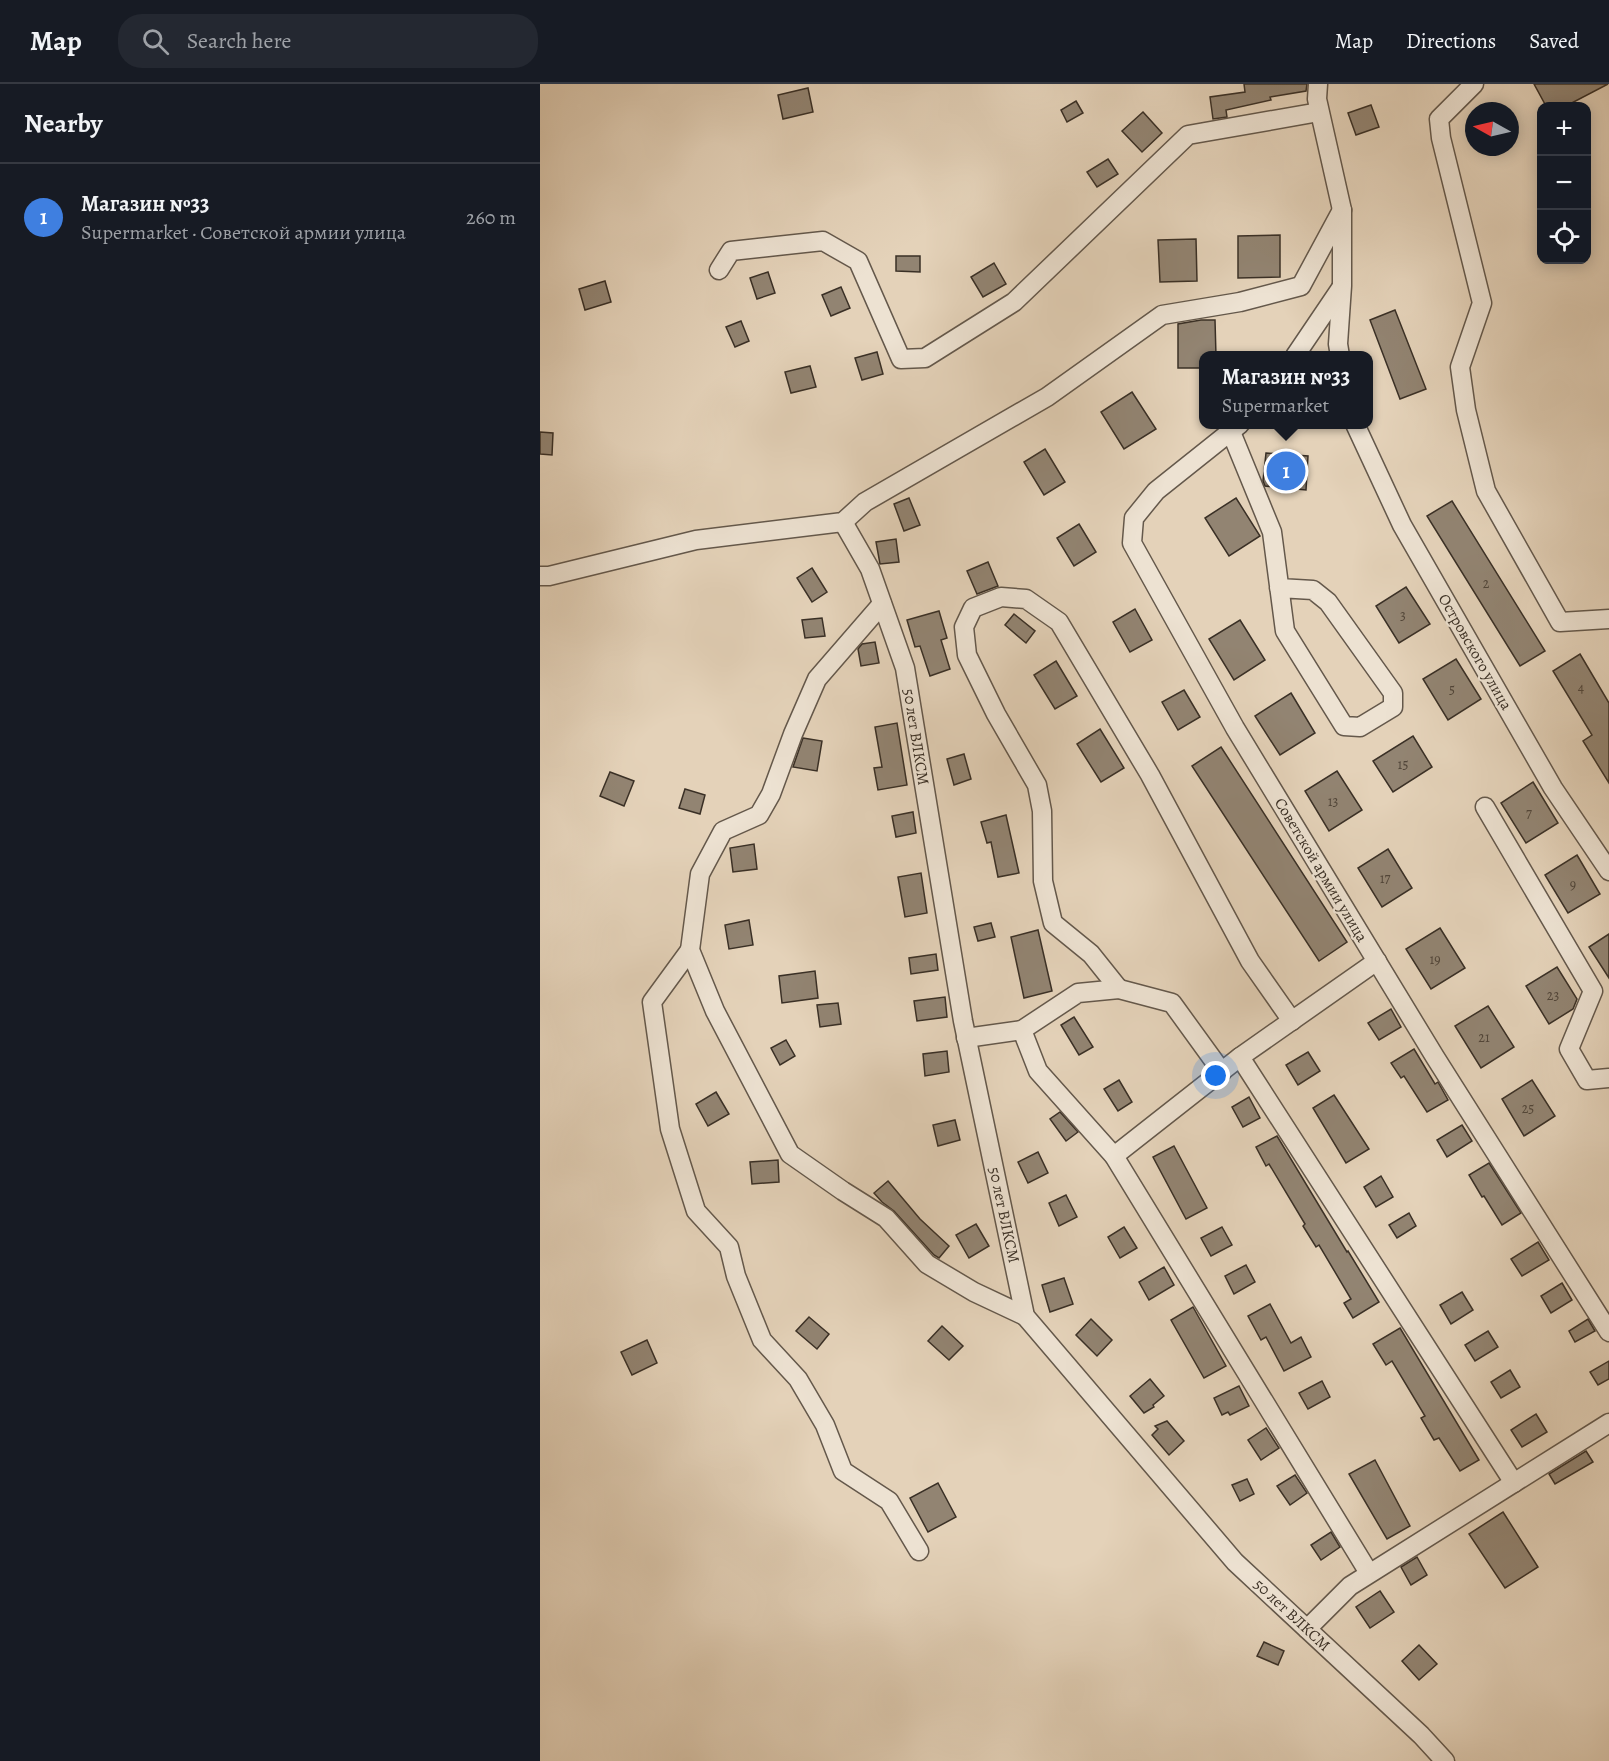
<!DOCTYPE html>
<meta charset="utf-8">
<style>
:root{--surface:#171b24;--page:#242831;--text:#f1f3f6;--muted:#9ea1a6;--line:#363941;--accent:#2563eb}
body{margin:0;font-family:Alegreya,serif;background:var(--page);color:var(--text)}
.controls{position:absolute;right:18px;top:18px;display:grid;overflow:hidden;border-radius:12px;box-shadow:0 3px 15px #0003}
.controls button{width:54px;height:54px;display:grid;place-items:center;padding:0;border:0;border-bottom:2px solid var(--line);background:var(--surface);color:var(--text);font:30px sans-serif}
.compass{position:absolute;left:925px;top:18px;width:54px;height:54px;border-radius:50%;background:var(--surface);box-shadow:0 3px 15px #0003;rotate:278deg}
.you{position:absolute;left:676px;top:992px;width:21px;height:21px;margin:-15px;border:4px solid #fff;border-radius:50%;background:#1a73e8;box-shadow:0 0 0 9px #1a73e833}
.badge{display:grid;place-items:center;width:39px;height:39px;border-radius:50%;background:var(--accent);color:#fff;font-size:20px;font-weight:700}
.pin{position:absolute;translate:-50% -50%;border:3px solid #fff;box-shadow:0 2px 6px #0006}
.popup{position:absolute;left:659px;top:267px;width:174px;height:78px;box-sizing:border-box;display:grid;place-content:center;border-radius:12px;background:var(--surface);filter:drop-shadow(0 2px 4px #0005);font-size:20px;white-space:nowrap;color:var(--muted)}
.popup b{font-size:22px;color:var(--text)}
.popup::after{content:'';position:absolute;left:50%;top:100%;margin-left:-12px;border:12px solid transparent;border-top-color:var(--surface)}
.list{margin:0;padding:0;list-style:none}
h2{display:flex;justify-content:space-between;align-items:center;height:78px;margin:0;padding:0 24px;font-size:26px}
h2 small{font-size:20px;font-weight:400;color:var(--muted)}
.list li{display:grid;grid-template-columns:39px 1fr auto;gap:18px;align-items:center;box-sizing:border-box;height:108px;padding:0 24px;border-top:2px solid var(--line)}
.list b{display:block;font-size:22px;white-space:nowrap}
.list p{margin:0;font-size:20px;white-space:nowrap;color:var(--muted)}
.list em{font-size:20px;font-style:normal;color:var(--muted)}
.icon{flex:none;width:33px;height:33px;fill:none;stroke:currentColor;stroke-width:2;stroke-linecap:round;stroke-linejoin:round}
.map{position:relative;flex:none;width:1069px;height:1677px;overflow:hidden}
header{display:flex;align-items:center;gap:36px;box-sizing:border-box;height:84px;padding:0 30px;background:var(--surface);border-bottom:2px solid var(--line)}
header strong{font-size:28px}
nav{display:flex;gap:33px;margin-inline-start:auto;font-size:21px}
.search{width:420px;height:54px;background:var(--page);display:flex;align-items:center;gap:15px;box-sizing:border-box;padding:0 21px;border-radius:24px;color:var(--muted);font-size:22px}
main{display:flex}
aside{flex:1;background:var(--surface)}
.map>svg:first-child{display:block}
.building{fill:#928472;stroke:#3a3026;stroke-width:1.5}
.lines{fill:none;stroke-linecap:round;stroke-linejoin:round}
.minor-casing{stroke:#64584b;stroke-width:21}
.minor{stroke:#ede2d2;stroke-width:18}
.labels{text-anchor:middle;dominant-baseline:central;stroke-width:4.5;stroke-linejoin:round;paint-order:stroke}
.number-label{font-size:14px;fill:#504539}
.street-label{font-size:16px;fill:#3a3026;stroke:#ede2d2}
</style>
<header>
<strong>Map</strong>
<div class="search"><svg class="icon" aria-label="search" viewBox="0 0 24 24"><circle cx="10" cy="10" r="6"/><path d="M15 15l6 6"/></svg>Search here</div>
<nav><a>Map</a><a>Directions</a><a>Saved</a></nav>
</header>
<main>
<aside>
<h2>Nearby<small></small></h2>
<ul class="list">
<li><span class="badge" style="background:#3f7fe0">1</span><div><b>Магазин №33</b><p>Supermarket · Советской армии улица</p></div><em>260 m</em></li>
</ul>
</aside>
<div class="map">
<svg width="1069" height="1677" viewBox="0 0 1069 1677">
<rect width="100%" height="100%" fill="#e4d2b9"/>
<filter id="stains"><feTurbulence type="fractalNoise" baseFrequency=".00333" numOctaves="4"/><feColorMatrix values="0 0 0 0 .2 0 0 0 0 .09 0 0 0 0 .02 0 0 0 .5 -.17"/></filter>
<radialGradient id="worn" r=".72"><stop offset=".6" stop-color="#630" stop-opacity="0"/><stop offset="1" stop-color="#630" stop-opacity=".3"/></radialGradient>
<g class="building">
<polygon points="704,0 767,0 766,7 730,13 731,16 686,26 687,33 673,35 670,13 705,8"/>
<polygon points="994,0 1068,0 1026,22 1006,22"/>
<polygon points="268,4 273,28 243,35 238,11"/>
<polygon points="536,17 543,29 527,38 521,26"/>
<polygon points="831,21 839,43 816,51 808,29"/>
<polygon points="603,28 622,49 602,68 582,47"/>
<polygon points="568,75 578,90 557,103 547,88"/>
<polygon points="740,151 740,193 698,194 698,152"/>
<polygon points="656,155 657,197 620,198 618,156"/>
<polygon points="356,172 380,172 380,188 356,187"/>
<polygon points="454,179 466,200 443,213 431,193"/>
<polygon points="228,188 235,209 217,215 210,194"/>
<polygon points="65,197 71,218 45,226 39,205"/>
<polygon points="301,203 310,224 291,232 282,211"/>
<polygon points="855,226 886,305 860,315 830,236"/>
<polygon points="661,236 675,236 676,272 663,272 663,284 638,284 638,240"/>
<polygon points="201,237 209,257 195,263 186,243"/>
<polygon points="337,268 343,290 322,296 315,274"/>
<polygon points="270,282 276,303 251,309 245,288"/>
<polygon points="592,308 616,345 584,365 561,328"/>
<polygon points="0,348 13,349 12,371 0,370"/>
<polygon points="505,365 525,398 504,411 484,378"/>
<polygon points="726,369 768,372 766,406 725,402 723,397"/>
<polygon points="369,414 380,441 364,447 354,420"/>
<polygon points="696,414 720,452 689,472 665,434"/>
<polygon points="912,417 1005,567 980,582 887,432"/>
<polygon points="539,440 556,468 534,482 517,454"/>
<polygon points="356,455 359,478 340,480 336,458"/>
<polygon points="448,478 458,502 437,510 427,487"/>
<polygon points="272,484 287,508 272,518 257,494"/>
<polygon points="866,503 890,540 859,559 836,522"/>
<polygon points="595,525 612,556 590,568 573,538"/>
<polygon points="399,527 407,554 401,556 410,585 390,592 380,562 375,563 367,536"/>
<polygon points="474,530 495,547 486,559 465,541"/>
<polygon points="282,534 285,552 265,554 262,536"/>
<polygon points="700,536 725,576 694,596 669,555"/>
<polygon points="335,558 339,579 321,582 318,565 322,560"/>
<polygon points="1040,570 1069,619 1069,699 1043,657 1052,651 1013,587"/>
<polygon points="916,575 941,615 908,636 883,595"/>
<polygon points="516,577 537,612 515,625 494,591"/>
<polygon points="644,606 660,633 638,646 622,618"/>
<polygon points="751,609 775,649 740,671 715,632"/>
<polygon points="357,639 367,701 338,706 334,684 342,683 335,643"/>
<polygon points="560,645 584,684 561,698 537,660"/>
<polygon points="873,652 892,683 853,708 833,677"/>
<polygon points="263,654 282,657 277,687 253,683"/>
<polygon points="681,663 807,858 779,877 652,682"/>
<polygon points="424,670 431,695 414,701 407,675"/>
<polygon points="797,687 822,726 789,747 765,707"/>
<polygon points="70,688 94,697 84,722 60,712"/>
<polygon points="993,698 1018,739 986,759 961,719"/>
<polygon points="145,705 165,711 160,730 139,724"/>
<polygon points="373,728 376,749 356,753 352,732"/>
<polygon points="466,731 479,789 458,793 451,758 447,759 441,738"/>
<polygon points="214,760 217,785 193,788 190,764"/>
<polygon points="848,765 872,804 842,823 818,784"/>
<polygon points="1037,771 1060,810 1028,829 1005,791"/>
<polygon points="381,789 387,829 365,833 358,793"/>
<polygon points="209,836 213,861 189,865 185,841"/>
<polygon points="451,839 455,853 438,857 434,843"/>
<polygon points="900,844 925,884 891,905 866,865"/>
<polygon points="498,846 512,907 484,914 471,853"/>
<polygon points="1069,850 1069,894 1049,863"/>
<polygon points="396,870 398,886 371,890 369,874"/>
<polygon points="1017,883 1037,915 1033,925 1009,940 986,902"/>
<polygon points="275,887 278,914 242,919 239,892"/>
<polygon points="405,913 407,933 377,937 374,917"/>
<polygon points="298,919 301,940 280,943 277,921"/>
<polygon points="948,922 974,963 941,984 915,942"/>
<polygon points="851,925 861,943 839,956 828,939"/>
<polygon points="534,933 553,963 539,971 521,941"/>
<polygon points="246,956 255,972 240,981 231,964"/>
<polygon points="874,965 895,1000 898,998 908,1016 887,1028 864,992 861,994 851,979"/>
<polygon points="407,967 409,988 385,992 383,970"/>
<polygon points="768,968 780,987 758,1001 746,981"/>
<polygon points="579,996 592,1018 578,1027 564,1005"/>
<polygon points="992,996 1015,1032 984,1052 962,1015"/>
<polygon points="176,1008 189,1030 168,1042 156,1020"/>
<polygon points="794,1011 829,1065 806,1079 773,1024"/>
<polygon points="709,1013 720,1034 703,1043 692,1023"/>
<polygon points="520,1028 538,1048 526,1057 510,1035"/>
<polygon points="415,1036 420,1056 398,1062 393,1041"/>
<polygon points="922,1041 932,1057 907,1073 897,1056"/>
<polygon points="737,1052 807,1168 808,1167 839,1218 813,1234 804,1219 811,1215 779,1161 776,1163 763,1142 765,1140 729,1080 726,1082 716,1063"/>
<polygon points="634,1062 667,1124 646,1135 613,1073"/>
<polygon points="498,1068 508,1089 488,1099 478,1078"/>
<polygon points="238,1076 239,1098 212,1100 210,1078"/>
<polygon points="949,1079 981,1129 962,1141 944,1112 942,1113 929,1091"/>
<polygon points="841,1092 853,1113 836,1123 824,1103"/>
<polygon points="348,1097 380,1135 409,1162 399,1174 394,1171 354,1127 342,1118 334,1109"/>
<polygon points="526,1111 537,1133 519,1142 509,1119"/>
<polygon points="869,1129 876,1142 857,1154 849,1141"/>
<polygon points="436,1140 449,1162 429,1174 416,1151"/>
<polygon points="584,1143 597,1164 580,1174 568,1153"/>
<polygon points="682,1143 692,1161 671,1172 661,1154"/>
<polygon points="998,1158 1009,1176 982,1192 971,1175"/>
<polygon points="706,1181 715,1198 694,1210 685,1192"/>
<polygon points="624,1183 634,1201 609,1216 599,1198"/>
<polygon points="524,1194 533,1220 510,1228 502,1201"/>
<polygon points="1022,1199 1032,1216 1011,1229 1001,1212"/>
<polygon points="922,1208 933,1226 911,1240 900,1221"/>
<polygon points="730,1220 751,1259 761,1253 771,1273 744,1287 726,1253 721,1256 708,1232"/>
<polygon points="653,1223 686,1282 664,1294 631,1236"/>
<polygon points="269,1233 289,1250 277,1265 256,1247"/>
<polygon points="551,1235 572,1256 557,1272 536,1251"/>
<polygon points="1048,1235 1055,1247 1035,1258 1029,1247"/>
<polygon points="402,1242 423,1262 409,1276 388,1257"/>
<polygon points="860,1244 939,1376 920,1387 899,1354 894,1356 881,1334 885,1332 852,1277 846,1281 833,1260"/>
<polygon points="948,1247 958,1263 935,1277 925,1261"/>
<polygon points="107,1256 117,1279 92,1291 81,1268"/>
<polygon points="1069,1277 1069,1295 1058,1301 1050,1288"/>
<polygon points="970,1286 980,1303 961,1314 951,1298"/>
<polygon points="610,1295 624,1312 613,1321 614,1323 604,1329 590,1312"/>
<polygon points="782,1297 790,1313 768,1325 759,1309"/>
<polygon points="699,1302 709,1322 690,1331 688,1328 682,1331 674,1314"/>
<polygon points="996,1330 1007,1348 982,1363 971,1346"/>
<polygon points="627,1337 644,1357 629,1371 612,1351 618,1345 615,1342"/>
<polygon points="726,1344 739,1364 721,1376 708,1356"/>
<polygon points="1046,1367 1053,1378 1015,1400 1009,1390"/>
<polygon points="835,1376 870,1442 847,1455 809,1390"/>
<polygon points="755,1391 767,1409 750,1421 737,1402"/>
<polygon points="707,1395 714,1410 700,1417 692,1401"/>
<polygon points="398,1399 416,1433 388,1448 370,1414"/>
<polygon points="963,1428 998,1483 965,1504 929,1450"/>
<polygon points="791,1448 800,1463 781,1476 771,1461"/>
<polygon points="877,1473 887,1491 871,1501 861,1483"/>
<polygon points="840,1507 854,1528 830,1544 816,1523"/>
<polygon points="724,1558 744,1567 738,1581 717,1572"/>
<polygon points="879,1561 897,1580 879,1596 862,1577"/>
</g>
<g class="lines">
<defs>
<g id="minor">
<polyline points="778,0 777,15 802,126 802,202 798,260 800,272"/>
<polyline points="934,0 899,35 901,54 942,219 920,283 926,326 946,407 1020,538 1069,535"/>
<polyline points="179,186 191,167 283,157 318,177 361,275 385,274 474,218 648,51 779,28"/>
<polyline points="755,272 801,204"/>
<polyline points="700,340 616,407 594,434 592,459 695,644 895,973 1069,1248"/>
<polyline points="815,340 862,441 1013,704 1069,787"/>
<polyline points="691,348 732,448 745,547 804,642 820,643 853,623 853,609 788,518 773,506 739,504"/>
<polyline points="303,438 330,485 365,584 423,937 485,1232 695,1478 881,1651 905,1677"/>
<polyline points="0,492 9,492 156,456 303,438 325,418 507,313 622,231 700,218 761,202 802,126"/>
<polyline points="342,520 277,595 253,650 231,710 219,731 183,747 160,790 150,866 175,927 250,1070 303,1107 346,1134 387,1180 434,1208 485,1232"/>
<polyline points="945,723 1053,907 1029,965 1047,996 1069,994"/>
<polyline points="150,866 112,918 130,1045 156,1127 189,1163 196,1192 222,1256 258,1295 285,1341 303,1387 349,1417 379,1467"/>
<polyline points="579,905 551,870 513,839 503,797 502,727 497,701 456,630 427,571 424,543 433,524 461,513 486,515 519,538 610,691 710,877 752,937"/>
<polyline points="482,946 498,987 574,1072 829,1489"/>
<polyline points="426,954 482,946 538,909 579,905 632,919 682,988"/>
<polyline points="700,973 974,1399"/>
<polyline points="574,1072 700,973 837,877"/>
<polyline points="767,1545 810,1502 1069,1339"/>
</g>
</defs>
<use href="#minor" class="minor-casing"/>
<use href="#minor" class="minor"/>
</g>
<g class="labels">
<g class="number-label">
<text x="946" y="499">2</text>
<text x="863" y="531">3</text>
<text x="1041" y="603">4</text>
<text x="912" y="605">5</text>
<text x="863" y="680">15</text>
<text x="793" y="717">13</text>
<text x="989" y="729">7</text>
<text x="845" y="794">17</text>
<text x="1033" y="800">9</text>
<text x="895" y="875">19</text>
<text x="1013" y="911">23</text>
<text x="944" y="953">21</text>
<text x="988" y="1024">25</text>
</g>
<g class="street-label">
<text transform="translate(935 568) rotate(60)">Островского улица</text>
<text transform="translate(376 653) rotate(81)">50 лет ВЛКСМ</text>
<text transform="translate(781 786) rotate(59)">Советской армии улица</text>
<text transform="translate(464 1131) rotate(78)">50 лет ВЛКСМ</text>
<text transform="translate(752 1531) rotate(43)">50 лет ВЛКСМ</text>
</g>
</g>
<rect width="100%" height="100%" filter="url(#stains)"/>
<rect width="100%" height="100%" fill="url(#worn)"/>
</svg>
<div class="controls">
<button>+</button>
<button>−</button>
<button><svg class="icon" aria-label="locate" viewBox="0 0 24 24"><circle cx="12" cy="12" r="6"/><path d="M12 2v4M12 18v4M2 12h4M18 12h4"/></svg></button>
</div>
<svg class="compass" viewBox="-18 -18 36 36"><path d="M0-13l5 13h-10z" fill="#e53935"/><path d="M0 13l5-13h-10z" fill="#9ea1a6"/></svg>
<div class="you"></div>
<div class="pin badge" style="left:746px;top:387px;background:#3f7fe0">1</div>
<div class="popup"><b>Магазин №33</b>Supermarket</div>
</div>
</main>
